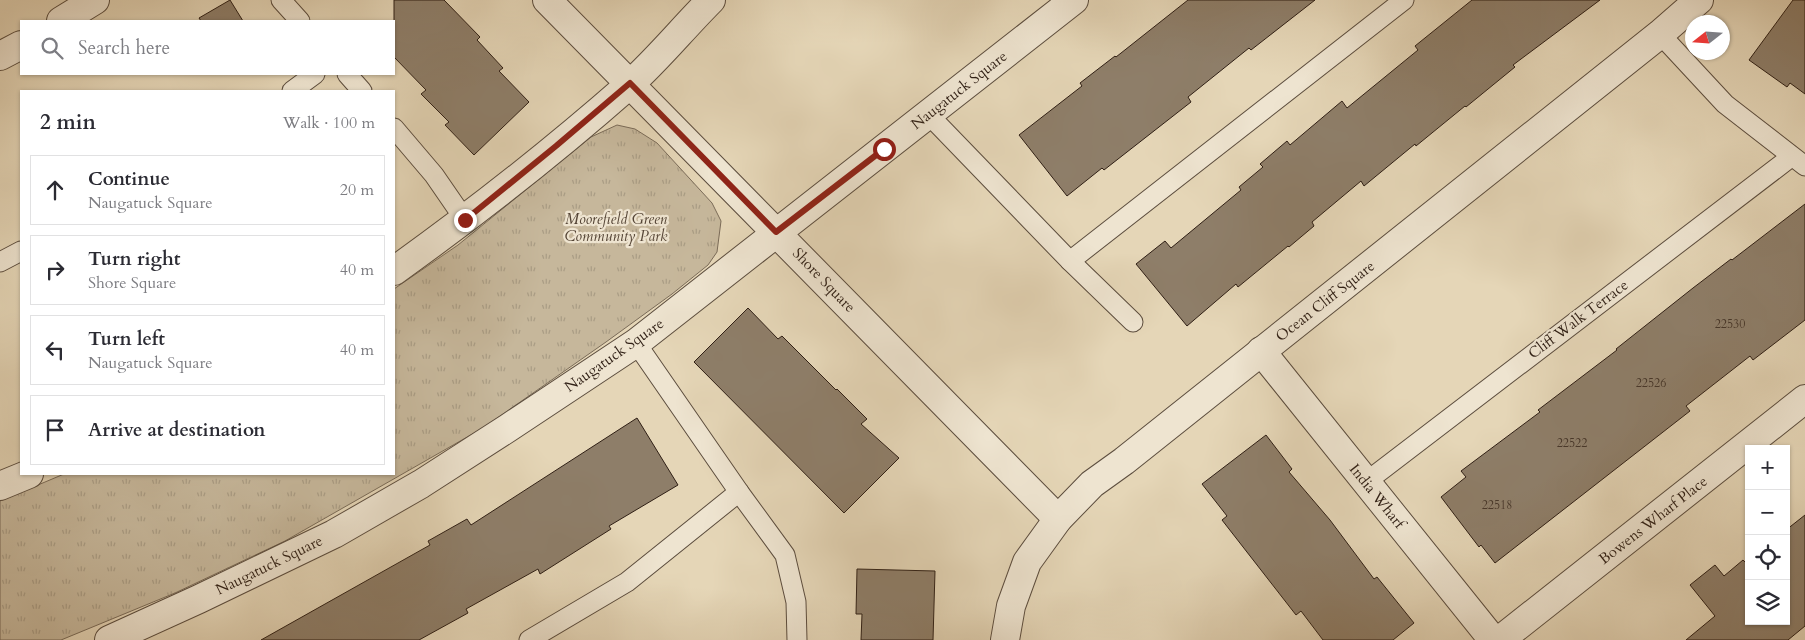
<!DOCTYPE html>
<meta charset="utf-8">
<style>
:root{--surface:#fff;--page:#f2f2f3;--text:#2b2b33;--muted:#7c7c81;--line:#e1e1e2}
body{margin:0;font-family:Cardo,serif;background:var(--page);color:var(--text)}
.controls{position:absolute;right:15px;bottom:15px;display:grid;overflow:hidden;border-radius:0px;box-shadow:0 1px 4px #0004}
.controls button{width:45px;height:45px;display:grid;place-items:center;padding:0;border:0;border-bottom:1px solid var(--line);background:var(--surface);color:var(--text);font:25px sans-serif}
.compass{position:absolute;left:1685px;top:15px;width:45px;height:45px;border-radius:50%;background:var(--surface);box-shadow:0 1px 4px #0004;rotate:253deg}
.stop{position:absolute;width:15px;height:15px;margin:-11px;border:4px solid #8f2418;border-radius:50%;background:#fff}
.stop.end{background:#8f2418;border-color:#fff;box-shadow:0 1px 5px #0008}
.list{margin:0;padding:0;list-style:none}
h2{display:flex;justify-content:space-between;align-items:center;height:65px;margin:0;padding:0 20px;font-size:21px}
h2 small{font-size:16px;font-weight:400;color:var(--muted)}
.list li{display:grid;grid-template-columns:32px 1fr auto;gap:15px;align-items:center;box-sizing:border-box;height:70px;margin:0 10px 10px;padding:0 10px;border:1px solid var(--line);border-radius:0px}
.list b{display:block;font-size:19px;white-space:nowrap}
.list p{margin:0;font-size:16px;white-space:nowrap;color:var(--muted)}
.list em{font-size:16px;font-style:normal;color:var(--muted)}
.icon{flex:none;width:28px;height:28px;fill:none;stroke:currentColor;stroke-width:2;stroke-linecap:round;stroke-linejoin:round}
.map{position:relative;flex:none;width:1805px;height:640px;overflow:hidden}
.search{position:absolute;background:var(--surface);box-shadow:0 1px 4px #0004;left:20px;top:20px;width:375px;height:55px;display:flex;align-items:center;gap:12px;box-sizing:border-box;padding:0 18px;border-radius:0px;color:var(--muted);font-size:19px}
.panel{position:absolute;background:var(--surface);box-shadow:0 1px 4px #0004;left:20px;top:90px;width:375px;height:385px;border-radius:0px}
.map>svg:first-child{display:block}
.grass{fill:url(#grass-tufts);stroke:#7a6b58}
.building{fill:#8e7e69;stroke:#2f1f15}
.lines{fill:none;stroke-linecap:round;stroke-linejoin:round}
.service-casing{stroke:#5c4d3e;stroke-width:21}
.minor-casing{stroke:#5c4d3e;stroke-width:30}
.service{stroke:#eee4d0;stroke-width:19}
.minor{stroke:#eee4d0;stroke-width:28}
.route{stroke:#8f2418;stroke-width:6}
.labels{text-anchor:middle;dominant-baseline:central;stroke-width:4.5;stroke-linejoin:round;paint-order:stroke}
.number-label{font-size:12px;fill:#47372a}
.street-label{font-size:15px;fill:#2f1f15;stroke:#eee4d0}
.park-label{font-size:15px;font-style:italic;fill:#554536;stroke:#eee4d0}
</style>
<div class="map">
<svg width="1805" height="640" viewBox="0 0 1805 640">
<defs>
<pattern id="grass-tufts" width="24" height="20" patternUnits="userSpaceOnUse" patternTransform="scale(1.25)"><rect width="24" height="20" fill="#c6b79b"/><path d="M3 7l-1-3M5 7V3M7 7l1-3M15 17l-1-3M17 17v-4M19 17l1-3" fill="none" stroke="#aa9d85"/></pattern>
</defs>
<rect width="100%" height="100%" fill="#e5d6b7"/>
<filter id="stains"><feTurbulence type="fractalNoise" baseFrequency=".004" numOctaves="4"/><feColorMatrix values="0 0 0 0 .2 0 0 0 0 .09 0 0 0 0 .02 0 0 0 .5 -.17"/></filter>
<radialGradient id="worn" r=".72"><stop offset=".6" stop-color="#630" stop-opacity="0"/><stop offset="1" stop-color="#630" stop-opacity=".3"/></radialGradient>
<polygon class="grass" points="617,125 635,129 657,143 712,203 721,221 717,252 708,265 672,294 606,342 483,428 285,541 175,593 61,640 0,640 0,501 64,474 394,474 394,289 458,245 591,137"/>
<g class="building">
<polygon points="230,0 243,21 201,21 199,18"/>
<polygon points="394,0 444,0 480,37 477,40 503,68 499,71 529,102 474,155 445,125 449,122 421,94 426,90 394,57"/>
<polygon points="1188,0 1315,0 1251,50 1249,48 1188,97 1191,102 1104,170 1102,168 1067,196 1019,135 1082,86 1080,83 1115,56 1116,57"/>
<polygon points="1472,0 1600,0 1513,65 1515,67 1466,107 1465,106 1416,146 1415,144 1364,186 1361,181 1312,222 1314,226 1289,247 1288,246 1238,287 1236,284 1187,326 1136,264 1165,241 1171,248 1241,190 1239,187 1263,167 1260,164 1287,141 1290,145 1342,101 1347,108 1418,50 1415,46"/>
<polygon points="1793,0 1805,0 1805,94 1790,83 1787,87 1749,60"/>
<polygon points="1805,204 1805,320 1753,360 1750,356 1686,406 1690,411 1495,563 1481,545 1479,547 1441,497 1466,477 1461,471 1540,412 1538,410 1617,350 1616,349 1693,288 1731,259 1732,260"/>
<polygon points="748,308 778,339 782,336 836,390 837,389 867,419 861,424 899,458 844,513 694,362"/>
<polygon points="637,418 678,485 609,526 611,529 540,574 538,569 466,609 468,613 419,640 261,640 430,545 428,541 467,519 471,525"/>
<polygon points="1266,435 1292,469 1289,472 1330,520 1374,579 1377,577 1414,623 1393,640 1323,640 1301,611 1296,615 1222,520 1227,516 1202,484"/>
<polygon points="1805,515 1805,626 1788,640 1686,640 1715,616 1690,585 1715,565 1724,576 1743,560 1745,562 1749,559 1749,621 1786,621 1786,530"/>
<polygon points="857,569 935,571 933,640 861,640 862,614 856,614"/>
</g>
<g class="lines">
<defs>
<g id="service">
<polyline points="281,0 300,21"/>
<polyline points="1660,34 1725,104 1805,166"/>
<polyline points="347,74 362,91"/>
<polyline points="292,91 315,74"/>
<polyline points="928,114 1070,261 1133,322"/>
<polyline points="394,128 434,175 465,220"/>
<polyline points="1070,261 1404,0"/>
<polyline points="0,262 21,251"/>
<polyline points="636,343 739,492 785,555 796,602 797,640"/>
<polyline points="1366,482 1791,157"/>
<polyline points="529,640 627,582 739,492"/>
</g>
<g id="minor">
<polyline points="547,0 1058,519"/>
<polyline points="61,21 95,0"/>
<polyline points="0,56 21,45"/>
<path d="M394,271c81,-58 160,-120 235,-186 29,-26 54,-57 82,-85"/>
<polyline points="1261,351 1493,640"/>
<polyline points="0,486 29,474"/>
<polyline points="109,640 199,599 334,534 421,484 508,428 636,343 1074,0"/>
<polyline points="1005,640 1011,606 1027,562 1058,519 1092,484 1124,461 1660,34 1699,0"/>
<polyline points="1500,640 1805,399"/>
</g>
</defs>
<use href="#service" class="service-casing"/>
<use href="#minor" class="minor-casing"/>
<use href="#service" class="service"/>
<use href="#minor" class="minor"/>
</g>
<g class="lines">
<polyline class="route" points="465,220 556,146 630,83 776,232 884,149"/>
</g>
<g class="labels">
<g class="number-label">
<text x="1730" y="324">22530</text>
<text x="1651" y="383">22526</text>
<text x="1572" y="443">22522</text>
<text x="1497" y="505">22518</text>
</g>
<g class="street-label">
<text transform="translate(959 90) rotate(-38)">Naugatuck Square</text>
<text transform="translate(824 280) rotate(46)">Shore Square</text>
<text transform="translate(1325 301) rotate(-38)">Ocean Cliff Square</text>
<text transform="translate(1578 319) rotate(-37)">Cliff Walk Terrace</text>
<text transform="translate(614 355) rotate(-35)">Naugatuck Square</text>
<text transform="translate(1377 496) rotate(51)">India Wharf</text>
<text transform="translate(1653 520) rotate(-38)">Bowens Wharf Place</text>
<text transform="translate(269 565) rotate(-26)">Naugatuck Square</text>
</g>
<g class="park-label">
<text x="616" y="219">Moorefield Green<tspan x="616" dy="17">Community Park</tspan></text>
</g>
</g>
<rect width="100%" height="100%" filter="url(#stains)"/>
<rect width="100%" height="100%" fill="url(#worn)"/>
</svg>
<div class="controls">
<button>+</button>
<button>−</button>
<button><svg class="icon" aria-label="locate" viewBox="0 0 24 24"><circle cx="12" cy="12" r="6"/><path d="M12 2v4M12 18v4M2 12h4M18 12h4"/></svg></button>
<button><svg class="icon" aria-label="layers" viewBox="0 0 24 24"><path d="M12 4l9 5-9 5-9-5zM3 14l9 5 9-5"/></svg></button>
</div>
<svg class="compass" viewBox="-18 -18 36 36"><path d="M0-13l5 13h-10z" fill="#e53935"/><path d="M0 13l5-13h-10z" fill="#7c7c81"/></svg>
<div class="stop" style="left:884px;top:149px"></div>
<div class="stop end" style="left:465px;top:220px"></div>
<div class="search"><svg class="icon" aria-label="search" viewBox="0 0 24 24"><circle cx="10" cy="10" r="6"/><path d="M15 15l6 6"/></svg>Search here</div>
<section class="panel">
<h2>2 min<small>Walk · 100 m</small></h2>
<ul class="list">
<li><svg class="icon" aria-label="ahead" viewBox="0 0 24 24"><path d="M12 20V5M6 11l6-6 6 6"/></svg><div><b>Continue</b><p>Naugatuck Square</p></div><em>20 m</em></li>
<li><svg class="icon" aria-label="right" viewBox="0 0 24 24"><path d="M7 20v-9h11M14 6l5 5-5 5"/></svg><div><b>Turn right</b><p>Shore Square</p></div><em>40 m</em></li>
<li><svg class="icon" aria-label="left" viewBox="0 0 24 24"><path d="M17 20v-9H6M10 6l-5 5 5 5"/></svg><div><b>Turn left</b><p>Naugatuck Square</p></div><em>40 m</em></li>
<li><svg class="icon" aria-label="arrive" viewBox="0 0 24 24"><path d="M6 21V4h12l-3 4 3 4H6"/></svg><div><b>Arrive at destination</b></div></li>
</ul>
</section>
</div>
